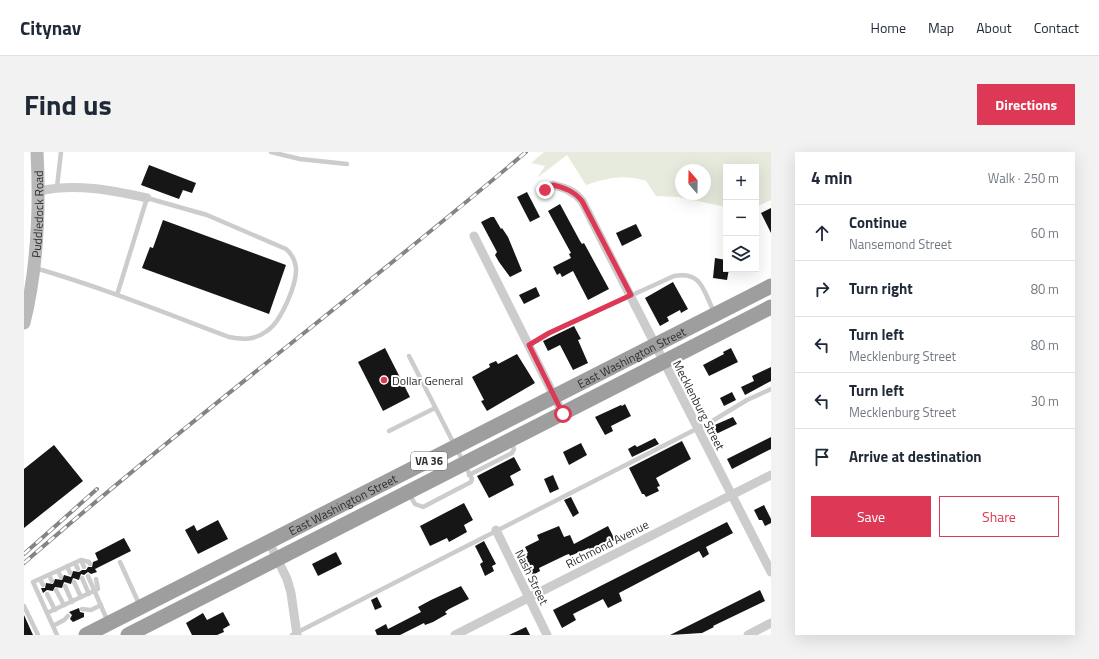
<!DOCTYPE html>
<meta charset="utf-8">
<style>
:root{--surface:#fff;--page:#f2f2f3;--text:#1f2937;--muted:#747a83;--line:#e0e1e3;--accent:#dd3956}
body{margin:0;font-family:"Titillium Web",sans-serif;background:var(--page);color:var(--text)}
.controls{position:absolute;right:12px;top:12px;display:grid;overflow:hidden;border-radius:0px;box-shadow:0 4px 16px #0002}
.controls button{width:36px;height:36px;display:grid;place-items:center;padding:0;border:0;border-bottom:1px solid var(--line);background:var(--surface);color:var(--text);font:20px sans-serif}
.compass{position:absolute;left:651px;top:12px;width:36px;height:36px;border-radius:50%;background:var(--surface);box-shadow:0 4px 16px #0002;rotate:340deg}
.stop{position:absolute;width:12px;height:12px;margin:-9px;border:3px solid #dd3956;border-radius:50%;background:#fff}
.stop.end{background:#dd3956;border-color:#fff;box-shadow:0 1px 4px #0008}
.list{margin:0;padding:0;list-style:none}
h2{display:flex;justify-content:space-between;align-items:center;height:52px;margin:0;padding:0 16px;font-size:17px}
h2 small{font-size:13px;font-weight:400;color:var(--muted)}
.list li{display:grid;grid-template-columns:26px 1fr auto;gap:12px;align-items:center;box-sizing:border-box;height:56px;padding:0 16px;border-top:1px solid var(--line)}
.list b{display:block;font-size:15px;white-space:nowrap}
.list p{margin:0;font-size:13px;white-space:nowrap;color:var(--muted)}
.list em{font-size:13px;font-style:normal;color:var(--muted)}
.actions{display:flex;gap:8px;padding:12px 16px}
.actions a{flex:1;padding:9px 0;border:1px solid var(--accent);border-radius:0px;text-align:center;font-size:14px;color:var(--accent)}
.actions .main{background:var(--accent);color:#fff}
.icon{flex:none;width:22px;height:22px;fill:none;stroke:currentColor;stroke-width:2;stroke-linecap:round;stroke-linejoin:round}
.map{position:relative;flex:none;width:747px;height:483px;overflow:hidden;border-radius:0px}
header{display:flex;align-items:center;gap:24px;box-sizing:border-box;height:56px;padding:0 20px;background:var(--surface);border-bottom:1px solid var(--line)}
header strong{font-size:19px}
nav{display:flex;gap:22px;margin-inline-start:auto;font-size:14px}
.intro{display:flex;align-items:center;justify-content:space-between;box-sizing:border-box;height:96px;padding:0 24px}
h1{margin:0;font-size:28px}
.button{padding:10px 18px;border-radius:0px;background:var(--accent);color:#fff;font-size:14px;font-weight:700}
main{display:flex;gap:24px;padding:0 24px}
aside{flex:1;background:var(--surface);border-radius:0px;box-shadow:0 4px 16px #0002}
.map>svg:first-child{display:block}
.green{fill:#e6ebdd;fill-rule:evenodd}
.building{fill:#161616}
.lines{fill:none;stroke-linecap:round;stroke-linejoin:round}
.service{stroke:#ccc;stroke-width:4.5}
.minor{stroke:#ccc;stroke-width:9}
.secondary{stroke:#b9b9b9;stroke-width:13}
.trunk{stroke:#9e9e9e;stroke-width:15}
.rail-casing{stroke:#848484;stroke-width:4}
.rail{stroke:#fff;stroke-width:2.5;stroke-dasharray:8;stroke-linecap:butt}
.route{stroke:#dd3956;stroke-width:5}
.poi-dot{fill:#dd3956;stroke:#fff;stroke-width:1.5}
.labels{text-anchor:middle;dominant-baseline:central;stroke-width:4;stroke-linejoin:round;paint-order:stroke}
.shield{fill:#fff;stroke:#6d6d6d;stroke-width:1}
.shield-label{font-size:11px;font-weight:bold;fill:#2f2f2f}
.street-label{font-size:12px;fill:#2f2f2f;stroke:#fff}
.poi-label{font-size:12px;fill:#2f2f2f;stroke:#fff;text-anchor:start}
</style>
<header>
<strong>Citynav</strong>
<nav><a>Home</a><a>Map</a><a>About</a><a>Contact</a></nav>
</header>
<div class="intro"><h1>Find us</h1><a class="button">Directions</a></div>
<main>
<div class="map">
<svg width="747" height="483" viewBox="0 0 747 483">
<rect width="100%" height="100%" fill="#fff"/>
<path class="green" d="M520,0h227v48l-15,7v-40h-30v40l-48,-10 -22,-1 -10,-15c-24,-7 -37,-3 -60,4l-19,-30 -30,23 8,-12 -14,-3zM657,18h24v24h-24z"/>
<g class="building">
<polygon points="125,13 172,31 168,41 159,38 155,47 117,33"/>
<polygon points="503,40 516,65 506,70 493,45"/>
<polygon points="536,52 556,89 558,92 560,91 585,137 564,148 549,119 538,125 536,121 533,123 529,115 547,106 545,102 547,101 524,59"/>
<polygon points="747,56 747,81 737,61"/>
<polygon points="467,65 470,65 477,77 478,76 484,85 498,119 486,125 475,110 471,103 473,100 457,70"/>
<polygon points="139,68 262,113 245,162 118,116 126,95 129,96"/>
<polygon points="612,72 618,84 598,94 592,81"/>
<polygon points="691,106 702,108 702,117 705,117 703,128 689,126"/>
<polygon points="649,130 664,157 657,161 656,158 643,165 645,169 636,174 621,146"/>
<polygon points="512,135 516,144 500,152 495,143"/>
<polygon points="550,174 557,187 554,188 564,211 549,218 536,193 524,199 519,189"/>
<polygon points="361,196 386,245 359,259 334,210"/>
<polygon points="707,196 714,210 685,224 679,213 700,202 699,200"/>
<polygon points="493,202 511,231 463,259 457,249 460,248 448,225 466,215 465,212 472,209 474,212"/>
<polygon points="747,215 747,229 721,243 717,235 730,229 728,224"/>
<polygon points="708,240 712,248 700,254 696,246"/>
<polygon points="601,252 607,264 587,274 589,279 581,283 571,265 597,253 598,254"/>
<polygon points="709,265 713,272 690,283 686,275"/>
<polygon points="747,285 747,297 708,317 703,307"/>
<polygon points="631,286 635,292 608,305 604,297 611,293 613,295"/>
<polygon points="658,289 667,307 632,326 636,334 633,335 635,339 622,345 620,342 618,342 605,316"/>
<polygon points="557,291 563,303 545,313 539,300"/>
<polygon points="30,293 59,329 0,376 0,317"/>
<polygon points="490,305 497,318 486,324 490,333 465,346 453,324"/>
<polygon points="529,323 535,337 526,341 520,327"/>
<polygon points="547,345 555,361 549,365 540,348"/>
<polygon points="440,351 449,368 440,373 443,380 425,390 423,386 406,394 396,374"/>
<polygon points="740,353 747,367 747,371 741,374 738,368 735,368 730,358"/>
<polygon points="194,368 204,387 174,402 161,378 170,373 173,379"/>
<polygon points="703,370 709,381 682,395 685,402 679,406 675,399 595,441 598,449 584,456 579,447 549,462 552,468 538,476 529,458"/>
<polygon points="535,374 540,385 546,383 550,392 584,374 591,388 567,400 565,396 546,404 545,402 542,403 515,416 516,419 509,423 507,419 504,421 499,404 504,401 501,395 515,388 513,383"/>
<polygon points="100,386 107,399 71,417 73,420 67,422 64,420 60,423 57,422 55,428 49,426 47,432 40,430 38,436 31,435 29,439 23,438 19,441 17,436 21,436 22,431 29,432 31,427 38,428 40,423 47,425 49,419 55,420 58,418 62,418 64,415 68,415 69,410 74,408 71,401"/>
<polygon points="460,389 472,412 468,414 470,419 461,424 456,412 459,410 451,394"/>
<polygon points="312,400 318,412 294,424 288,412"/>
<polygon points="437,434 445,447 425,457 421,460 423,462 409,470 401,473 400,471 376,483 353,483 351,478 362,472 364,477 397,460 394,455 407,448"/>
<polygon points="736,438 741,449 689,474 690,475 678,481 646,483"/>
<polygon points="353,445 358,455 351,458 347,448"/>
<polygon points="55,456 56,460 60,461 60,465 49,470 46,467 48,463 45,460"/>
<polygon points="199,460 206,473 199,477 200,480 193,483 168,483 162,471 179,461 183,468"/>
<polygon points="0,463 9,483 0,483"/>
<polygon points="502,475 506,483 485,483"/>
</g>
<g class="lines">
<g class="service">
<polyline points="247,0 276,7 323,12"/>
<polyline points="33,35 37,0"/>
<path d="M11,116c66,19 130,45 194,69 14,3 26,3 38,-6 14,-9 30,-47 29,-63 -1,-8 -4,-14 -10,-19l-79,-34 -60,-17 -30,97"/>
<path d="M505,193l20,-12 125,-57c28,-5 29,14 40,36"/>
<polyline points="365,279 411,256"/>
<polyline points="445,323 488,301 490,297 487,289"/>
<polyline points="385,342 391,352 399,355 447,330 448,327 385,204"/>
<polyline points="57,408 65,410 66,412"/>
<polyline points="96,410 116,454"/>
<polyline points="51,411 54,417"/>
<polyline points="43,414 46,421"/>
<polyline points="34,419 37,425"/>
<polyline points="25,423 28,429"/>
<polyline points="64,424 84,470"/>
<polyline points="58,426 65,442"/>
<polyline points="16,427 19,433"/>
<polyline points="50,430 57,445"/>
<polyline points="41,434 48,450"/>
<polyline points="32,438 40,453"/>
<polyline points="23,442 31,458"/>
<polyline points="0,454 14,483"/>
<polyline points="58,457 67,458 77,453"/>
<polyline points="23,461 74,437 72,427"/>
<polyline points="29,474 40,468 44,464"/>
<polyline points="33,483 9,430 57,408 60,415"/>
<polyline points="268,483 690,268 723,248 747,237"/>
</g>
<g class="minor">
<path d="M521,38l8,-5c12,3 21,6 29,16l189,371"/>
<path d="M15,39c37,-8 72,-1 108,7"/>
<polyline points="450,84 539,262"/>
<polyline points="472,378 523,483"/>
<polyline points="245,390 263,427 267,441 273,483"/>
<polyline points="431,483 747,323"/>
<polyline points="724,483 747,471"/>
</g>
<path class="secondary" id="s1" d="M0,171c14,-57 16,-113 13,-171"/>
<g class="trunk">
<path id="s2" d="M62,483l685,-349"/>
<polyline points="104,483 747,155"/>
</g>
<defs>
<g id="rail">
<polyline points="0,402 73,337"/>
<path d="M0,411c163,-142 337,-271 502,-411"/>
</g>
</defs>
<use href="#rail" class="rail-casing"/>
<use href="#rail" class="rail"/>
</g>
<g class="lines">
<path class="route" d="M521,38l8,-5c12,3 21,6 29,16l49,94 -82,38 -20,12 34,69"/>
</g>
<circle class="poi-dot" cx="360" cy="228" r="4"/>
<g class="labels">
<rect class="shield" x="387" y="300" width="36" height="18" rx="3"/>
<g class="shield-label">
<text x="405" y="309">VA 36</text>
</g>
<g class="street-label">
<text stroke="none"><textPath href="#s1" startOffset="110">Puddledock Road</textPath></text>
<text stroke="none"><textPath href="#s2" startOffset="612">East Washington Street</textPath></text>
<text transform="translate(675 253) rotate(63)">Mecklenburg Street</text>
<text stroke="none"><textPath href="#s2" startOffset="288">East Washington Street</textPath></text>
<text transform="translate(583 392) rotate(-27)">Richmond Avenue</text>
<text transform="translate(508 425) rotate(64)">Nash Street</text>
</g>
<g class="poi-label">
<text x="368" y="228">Dollar General</text>
</g>
</g>
</svg>
<div class="controls">
<button>+</button>
<button>−</button>
<button><svg class="icon" aria-label="layers" viewBox="0 0 24 24"><path d="M12 4l9 5-9 5-9-5zM3 14l9 5 9-5"/></svg></button>
</div>
<svg class="compass" viewBox="-18 -18 36 36"><path d="M0-13l5 13h-10z" fill="#e53935"/><path d="M0 13l5-13h-10z" fill="#747a83"/></svg>
<div class="stop" style="left:539px;top:262px"></div>
<div class="stop end" style="left:521px;top:38px"></div>
</div>
<aside>
<h2>4 min<small>Walk · 250 m</small></h2>
<ul class="list">
<li><svg class="icon" aria-label="ahead" viewBox="0 0 24 24"><path d="M12 20V5M6 11l6-6 6 6"/></svg><div><b>Continue</b><p>Nansemond Street</p></div><em>60 m</em></li>
<li><svg class="icon" aria-label="right" viewBox="0 0 24 24"><path d="M7 20v-9h11M14 6l5 5-5 5"/></svg><div><b>Turn right</b></div><em>80 m</em></li>
<li><svg class="icon" aria-label="left" viewBox="0 0 24 24"><path d="M17 20v-9H6M10 6l-5 5 5 5"/></svg><div><b>Turn left</b><p>Mecklenburg Street</p></div><em>80 m</em></li>
<li><svg class="icon" aria-label="left" viewBox="0 0 24 24"><path d="M17 20v-9H6M10 6l-5 5 5 5"/></svg><div><b>Turn left</b><p>Mecklenburg Street</p></div><em>30 m</em></li>
<li><svg class="icon" aria-label="arrive" viewBox="0 0 24 24"><path d="M6 21V4h12l-3 4 3 4H6"/></svg><div><b>Arrive at destination</b></div></li>
</ul>
<div class="actions"><a class="main">Save</a><a>Share</a></div>
</aside>
</main>
